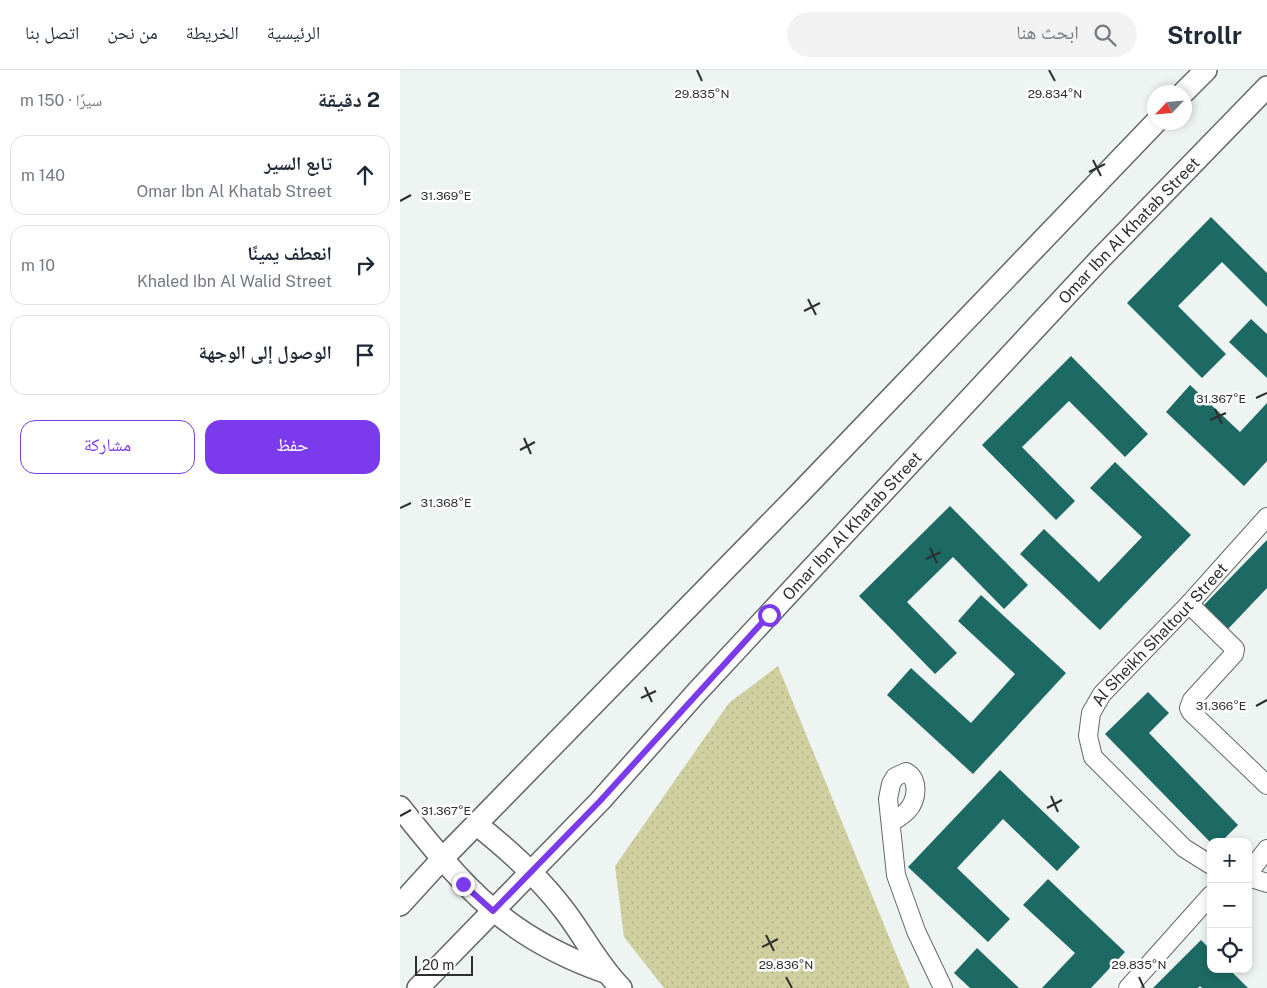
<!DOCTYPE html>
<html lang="ar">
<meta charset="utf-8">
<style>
:root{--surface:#fff;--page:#f2f2f3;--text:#1f2937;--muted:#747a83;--line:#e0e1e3;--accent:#7c3aed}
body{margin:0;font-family:"Public Sans","Noto Naskh Arabic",sans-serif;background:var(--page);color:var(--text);direction:rtl}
.controls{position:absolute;right:15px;bottom:15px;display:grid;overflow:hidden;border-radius:10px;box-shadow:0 2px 8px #0003}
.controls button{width:45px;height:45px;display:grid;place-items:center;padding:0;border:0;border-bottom:1px solid var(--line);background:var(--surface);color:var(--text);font:25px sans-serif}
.compass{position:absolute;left:747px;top:15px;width:45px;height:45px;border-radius:50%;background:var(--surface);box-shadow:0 2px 8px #0003;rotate:244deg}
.scale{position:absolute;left:15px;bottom:12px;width:58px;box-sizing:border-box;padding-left:5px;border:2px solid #2d2f2e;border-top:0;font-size:14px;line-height:18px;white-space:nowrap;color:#2d2f2e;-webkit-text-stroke:4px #fff;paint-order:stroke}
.stop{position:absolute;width:15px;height:15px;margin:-11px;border:4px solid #7c3aed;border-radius:50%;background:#fff}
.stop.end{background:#7c3aed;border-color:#fff;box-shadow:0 1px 5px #0008}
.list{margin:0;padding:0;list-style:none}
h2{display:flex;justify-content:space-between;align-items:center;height:65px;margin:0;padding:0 20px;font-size:21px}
h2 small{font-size:16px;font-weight:400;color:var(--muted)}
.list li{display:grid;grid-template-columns:32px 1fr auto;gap:15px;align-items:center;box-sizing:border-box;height:80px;margin:0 10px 10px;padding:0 10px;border:1px solid var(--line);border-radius:15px}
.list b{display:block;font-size:19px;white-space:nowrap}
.list p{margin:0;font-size:16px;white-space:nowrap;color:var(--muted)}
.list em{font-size:16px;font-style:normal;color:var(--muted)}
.actions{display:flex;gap:10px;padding:15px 20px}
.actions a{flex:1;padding:11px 0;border:1px solid var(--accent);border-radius:15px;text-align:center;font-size:18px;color:var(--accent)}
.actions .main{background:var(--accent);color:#fff}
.icon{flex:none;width:28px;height:28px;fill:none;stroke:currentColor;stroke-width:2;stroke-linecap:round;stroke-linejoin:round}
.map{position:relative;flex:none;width:867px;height:918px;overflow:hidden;direction:ltr}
header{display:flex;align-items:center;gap:30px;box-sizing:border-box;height:70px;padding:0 25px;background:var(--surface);border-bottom:1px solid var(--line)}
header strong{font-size:24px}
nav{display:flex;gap:28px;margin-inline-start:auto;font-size:18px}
.search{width:350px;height:45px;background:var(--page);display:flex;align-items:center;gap:12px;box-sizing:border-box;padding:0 18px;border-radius:28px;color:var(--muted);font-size:19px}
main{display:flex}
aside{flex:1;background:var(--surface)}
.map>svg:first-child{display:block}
.park{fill:url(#park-dots)}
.building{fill:#1d6a64}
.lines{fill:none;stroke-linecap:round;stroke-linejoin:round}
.minor-casing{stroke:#646966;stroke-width:20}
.tertiary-casing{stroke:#646966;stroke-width:24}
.minor{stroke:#fff;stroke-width:18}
.tertiary{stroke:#fff;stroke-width:21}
.route{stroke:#7c3aed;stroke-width:6}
.ticks{fill:none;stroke:#2d2f2e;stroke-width:2}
.labels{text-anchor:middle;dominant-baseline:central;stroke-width:5;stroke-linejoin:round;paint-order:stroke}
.street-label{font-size:16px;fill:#2d2f2e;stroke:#fff}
.ticks-label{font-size:12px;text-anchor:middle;fill:#2d2f2e;stroke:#fff;stroke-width:5;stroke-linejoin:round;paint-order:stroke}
</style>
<header>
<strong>Strollr</strong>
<div class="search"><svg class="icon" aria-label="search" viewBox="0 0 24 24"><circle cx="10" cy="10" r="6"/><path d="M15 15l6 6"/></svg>ابحث هنا</div>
<nav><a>الرئيسية</a><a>الخريطة</a><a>من نحن</a><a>اتصل بنا</a></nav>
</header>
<main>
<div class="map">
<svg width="867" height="918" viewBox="0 0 867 918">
<defs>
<pattern id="park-dots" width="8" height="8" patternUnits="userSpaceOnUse" patternTransform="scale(1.25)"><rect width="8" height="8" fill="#cfcf9f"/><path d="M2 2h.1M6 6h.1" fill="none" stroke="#b2b289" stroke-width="1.8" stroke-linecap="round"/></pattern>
</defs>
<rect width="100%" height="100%" fill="#eef4f1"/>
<polygon class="park" points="378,596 510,918 264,918 224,867 215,796 329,633"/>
<g class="building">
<polygon points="811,147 867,203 867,237 822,192 778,236 826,284 802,308 727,233"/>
<polygon points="851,249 867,264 867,308 829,272"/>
<polygon points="671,286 748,364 725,387 669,331 622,377 675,431 656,450 582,375"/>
<polygon points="790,315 840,362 867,333 867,391 844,416 766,342"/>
<polygon points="715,392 791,465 700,560 620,484 644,459 699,512 742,467 690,418"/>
<polygon points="550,436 628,515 604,539 553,487 507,532 557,583 535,604 459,526"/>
<polygon points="867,470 867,518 828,559 804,535"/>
<polygon points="581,525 666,603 573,704 487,625 511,598 571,653 615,604 558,551"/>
<polygon points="748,622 769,643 749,663 838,755 821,772 810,772 705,664"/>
<polygon points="600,700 680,777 657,801 603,749 557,798 610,849 588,872 508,797"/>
<polygon points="648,809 725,882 691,918 642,918 675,883 623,835"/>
<polygon points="801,870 811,880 811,899 829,899 848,918 802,918 800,916 798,918 753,918"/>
<polygon points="577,878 619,918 570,918 554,903"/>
</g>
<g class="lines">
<defs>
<g id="minor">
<polyline points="789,534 835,579 834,584 792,630 789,638 791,642 867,715"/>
<path d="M491,753c6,-4 12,-8 16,-12 10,-10 13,-32 -1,-39l-11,5 -4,7 -3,15 8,76 20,56 27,57"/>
<path id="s1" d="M811,795l-27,-17 -91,-91 -5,-21 3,-23 11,-19 87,-90 78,-87"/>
<polyline points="848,804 867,779"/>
<polyline points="848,807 867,813"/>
<polyline points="728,918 811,825"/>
</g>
<g id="tertiary">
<polyline points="784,22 806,0"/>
<path d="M0,737c64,80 105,130 205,165"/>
<path d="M76,754c33,26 63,53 88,86 20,26 34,55 57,78"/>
<polyline points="0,835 42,789 398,425 756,52"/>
<path id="s2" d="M18,918l182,-187 97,-109 402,-432 168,-173"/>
</g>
</defs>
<use href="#minor" class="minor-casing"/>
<use href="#tertiary" class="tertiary-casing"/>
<use href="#minor" class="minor"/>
<use href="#tertiary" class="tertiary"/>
</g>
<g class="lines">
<polyline class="route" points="63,814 93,841 200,731 369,545"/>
</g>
<path class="ticks" d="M297,0l5,11M649,0l6,11M693,90l8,16M689,102l16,-8M0,131l11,-6M408,229l8,16M404,241l16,-8M856,328l11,-5M815,339l7,15M810,350l16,-7M124,368l7,16M120,380l15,-8M0,438l11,-5M530,478l7,15M526,489l15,-7M245,617l7,15M241,628l15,-7M856,636l11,-6M651,726l7,16M647,738l15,-8M0,746l11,-6M366,865l8,16M362,877l16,-8M386,907l6,11M739,907l5,11"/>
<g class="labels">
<g class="street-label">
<text stroke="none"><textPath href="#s2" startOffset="1039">Omar Ibn Al Khatab Street</textPath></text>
<text stroke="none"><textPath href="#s2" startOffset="634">Omar Ibn Al Khatab Street</textPath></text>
<text stroke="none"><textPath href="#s1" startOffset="310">Al Sheikh Shaltout Street</textPath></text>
</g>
</g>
<g class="ticks-label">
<text x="302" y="28">29.835°N</text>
<text x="655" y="28">29.834°N</text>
<text x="46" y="130">31.369°E</text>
<text x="821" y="333">31.367°E</text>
<text x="46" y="437">31.368°E</text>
<text x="821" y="640">31.366°E</text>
<text x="46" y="745">31.367°E</text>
<text x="386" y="899">29.836°N</text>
<text x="739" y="899">29.835°N</text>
</g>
</svg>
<div class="controls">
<button>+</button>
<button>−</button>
<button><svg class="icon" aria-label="locate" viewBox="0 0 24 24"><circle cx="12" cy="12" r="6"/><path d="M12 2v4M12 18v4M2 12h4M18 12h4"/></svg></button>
</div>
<svg class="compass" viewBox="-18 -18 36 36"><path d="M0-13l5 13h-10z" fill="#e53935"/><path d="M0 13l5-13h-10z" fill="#747a83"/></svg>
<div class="scale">20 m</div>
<div class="stop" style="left:369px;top:545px"></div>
<div class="stop end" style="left:63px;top:814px"></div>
</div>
<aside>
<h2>2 دقيقة<small>سيرًا · 150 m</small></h2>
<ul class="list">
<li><svg class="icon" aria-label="ahead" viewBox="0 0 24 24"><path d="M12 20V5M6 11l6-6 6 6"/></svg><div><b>تابع السير</b><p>Omar Ibn Al Khatab Street</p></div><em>140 m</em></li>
<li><svg class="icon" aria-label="right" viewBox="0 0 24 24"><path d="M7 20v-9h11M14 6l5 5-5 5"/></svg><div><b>انعطف يمينًا</b><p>Khaled Ibn Al Walid Street</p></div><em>10 m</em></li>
<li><svg class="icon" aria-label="arrive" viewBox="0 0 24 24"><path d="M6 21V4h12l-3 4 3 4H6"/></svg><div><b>الوصول إلى الوجهة</b></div></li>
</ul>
<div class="actions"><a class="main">حفظ</a><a>مشاركة</a></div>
</aside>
</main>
